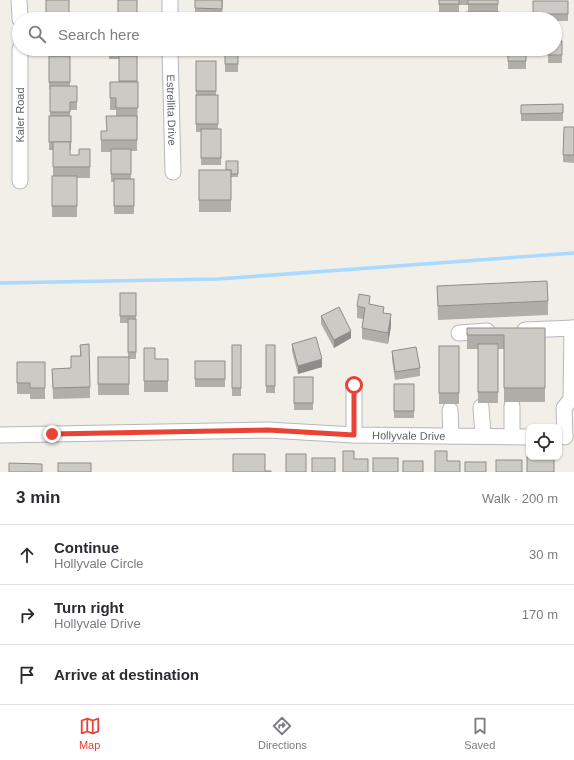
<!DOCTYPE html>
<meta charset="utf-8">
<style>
:root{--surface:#fff;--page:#f2f2f3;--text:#2b2b33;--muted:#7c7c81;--line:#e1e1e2;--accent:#ea4335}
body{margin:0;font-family:Helvetica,sans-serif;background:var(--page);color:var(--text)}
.controls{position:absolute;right:12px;bottom:12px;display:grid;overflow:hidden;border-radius:8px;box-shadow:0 1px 3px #0004}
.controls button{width:36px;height:36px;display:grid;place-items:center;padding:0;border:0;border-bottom:1px solid var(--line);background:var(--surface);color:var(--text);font:20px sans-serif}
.stop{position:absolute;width:12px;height:12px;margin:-9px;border:3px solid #ea4335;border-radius:50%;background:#fff}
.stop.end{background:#ea4335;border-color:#fff;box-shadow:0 1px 4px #0008}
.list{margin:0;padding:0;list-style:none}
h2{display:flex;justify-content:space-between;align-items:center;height:52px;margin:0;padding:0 16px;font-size:17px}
h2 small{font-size:13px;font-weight:400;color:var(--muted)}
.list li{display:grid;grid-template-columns:26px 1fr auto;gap:12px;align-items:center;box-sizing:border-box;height:60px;padding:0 16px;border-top:1px solid var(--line)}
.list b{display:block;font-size:15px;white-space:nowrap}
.list p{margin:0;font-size:13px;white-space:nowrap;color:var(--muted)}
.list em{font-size:13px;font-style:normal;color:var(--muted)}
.icon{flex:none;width:22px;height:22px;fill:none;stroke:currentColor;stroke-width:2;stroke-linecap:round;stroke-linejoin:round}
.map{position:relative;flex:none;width:574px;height:472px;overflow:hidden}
.search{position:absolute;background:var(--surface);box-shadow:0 1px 3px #0004;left:12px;right:12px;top:12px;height:44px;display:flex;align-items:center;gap:10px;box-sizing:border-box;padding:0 14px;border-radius:22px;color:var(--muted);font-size:15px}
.sheet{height:232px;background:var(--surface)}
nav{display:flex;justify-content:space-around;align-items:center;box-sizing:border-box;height:56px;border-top:1px solid var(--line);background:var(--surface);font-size:11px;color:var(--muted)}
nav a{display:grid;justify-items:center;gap:2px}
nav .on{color:var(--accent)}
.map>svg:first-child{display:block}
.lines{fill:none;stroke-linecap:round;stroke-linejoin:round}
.stream{stroke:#aadaff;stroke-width:3.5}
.minor-casing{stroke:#b5b8bc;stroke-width:17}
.minor{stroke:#fff;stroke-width:15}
.wall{fill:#afaea9}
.shaded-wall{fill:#8f8d8a}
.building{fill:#cccac5;stroke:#8f8d8a}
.route{stroke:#ea4335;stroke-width:5}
.labels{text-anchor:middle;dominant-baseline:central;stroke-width:3.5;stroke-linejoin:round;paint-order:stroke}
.street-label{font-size:11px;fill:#5f6368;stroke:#fff}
</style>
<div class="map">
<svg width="574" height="472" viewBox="0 0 574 472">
<rect width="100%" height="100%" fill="#f1efe8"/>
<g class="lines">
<polyline class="stream" points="0,283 218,279 574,253"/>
<defs>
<g id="minor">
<polyline points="19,0 20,19"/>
<polyline points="170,0 170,19"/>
<polyline points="20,49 20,181"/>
<path id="s1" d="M170,49l3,123"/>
<polyline points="525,330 574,328"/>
<polyline points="459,333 487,331"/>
<polyline points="512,406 512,436"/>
<polyline points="481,407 483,436"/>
<polyline points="450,410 451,436"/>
<path id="s2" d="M0,435l268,-5 86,5 175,2"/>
<polyline points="354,435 354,385"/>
<polyline points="565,437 564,408 571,399 572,328"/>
</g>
</defs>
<use href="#minor" class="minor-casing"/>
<use href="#minor" class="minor"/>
</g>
<g class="wall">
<polygon points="195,0 223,0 222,19 195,19"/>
<polygon points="439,0 498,0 498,12 468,12 468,5 459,5 459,15 439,15"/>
<polygon points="533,1 568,1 568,21 555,21 555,19 533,19"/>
<polygon points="562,41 562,63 548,63 548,49"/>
<polygon points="49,49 68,49 68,56 70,56 70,86 77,86 77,110 70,110 70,116 71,116 71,150 70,150 70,155 79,155 90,149 90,178 77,178 77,217 52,217 52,176 53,176 53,150 49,150 49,116 50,116 50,89 49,89"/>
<polygon points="109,49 137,49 137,82 138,82 137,151 131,151 131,179 134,179 134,214 114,214 114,182 111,182 111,152 101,152 101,131 106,131 116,116 116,110 110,110 110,82 119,82 119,59 109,59"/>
<rect x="196" y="49" width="20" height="4"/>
<rect x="508" y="49" width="18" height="20"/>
<rect x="225" y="50" width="13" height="22"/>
<polygon points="196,61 216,61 216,95 218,95 218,129 221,129 221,165 201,165 201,132 196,132"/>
<polygon points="563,104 563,121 521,121 521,105"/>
<polygon points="574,127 574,163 563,162 563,155"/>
<polygon points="238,161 238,177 231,177 231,212 199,212 199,170 226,170"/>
<polygon points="437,286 548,301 548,315 438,320"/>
<polygon points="120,293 136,293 136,359 129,359 129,395 98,395 98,357 128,357 128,323 120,323"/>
<polygon points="370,304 384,313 391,326 388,344 362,339 362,328 363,319 357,318 357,306"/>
<polygon points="321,316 351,338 334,348 321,324"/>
<polygon points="467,328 545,328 545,402 504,402 504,349 498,349 498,403 478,403 478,349 467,349"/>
<polygon points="292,344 322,367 298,374 292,351"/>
<polygon points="80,345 90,387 90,398 53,399 52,369 71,368 71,356 80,356"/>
<rect x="232" y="345" width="9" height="51"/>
<rect x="266" y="345" width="9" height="48"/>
<rect x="439" y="346" width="20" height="58"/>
<polygon points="144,348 155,359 168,359 168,392 144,392"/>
<polygon points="392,351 420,368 420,376 395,380 392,359"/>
<rect x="195" y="361" width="30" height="26"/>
<polygon points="17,362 45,362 45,399 30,399 30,394 17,394"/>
<rect x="294" y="377" width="19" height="33"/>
<rect x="394" y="384" width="20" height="34"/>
</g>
<g class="shaded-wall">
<polygon points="391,314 391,326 388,344 388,333"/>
<polygon points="351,331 351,338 334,348 334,340"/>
<polygon points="322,359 322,367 298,374 298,366"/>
</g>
<g class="building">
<rect x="46" y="0" width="23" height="19"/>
<rect x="118" y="0" width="19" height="19"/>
<polygon points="195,0 222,0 222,9 195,8"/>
<rect x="439" y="0" width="20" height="4"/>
<rect x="468" y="0" width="30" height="4"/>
<rect x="533" y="1" width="35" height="13"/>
<rect x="466" y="12" width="33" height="7"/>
<rect x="196" y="17" width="20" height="2"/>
<polygon points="555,41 562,41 562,55 548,55 548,49 555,49"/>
<rect x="49" y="49" width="19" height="3"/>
<rect x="508" y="49" width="18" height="12"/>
<rect x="225" y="50" width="13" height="14"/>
<rect x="49" y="56" width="21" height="26"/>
<rect x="119" y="56" width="18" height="25"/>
<rect x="196" y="61" width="20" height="30"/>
<polygon points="110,82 138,82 138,108 116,108 116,98 110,98"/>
<polygon points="50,86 77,86 77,102 70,102 70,112 50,112"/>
<rect x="196" y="95" width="22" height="29"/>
<polygon points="563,104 563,113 521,114 521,105"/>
<rect x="49" y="116" width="22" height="26"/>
<polygon points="106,116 137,116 137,140 101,140 101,131 107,131"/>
<polygon points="564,127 574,127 574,155 563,155"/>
<rect x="201" y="129" width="20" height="29"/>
<polygon points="53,142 70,142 70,155 79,155 79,149 90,149 90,167 53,167"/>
<rect x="111" y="149" width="20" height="25"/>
<polygon points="226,161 238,161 238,174 231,174 231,170 226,170"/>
<rect x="199" y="170" width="32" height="30"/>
<rect x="52" y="176" width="25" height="30"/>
<rect x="114" y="179" width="20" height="27"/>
<polygon points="547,281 548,301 438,306 437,286"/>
<rect x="120" y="293" width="16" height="23"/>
<polygon points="359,294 370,296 369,304 384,307 383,313 391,314 388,333 362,328 365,308 357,306"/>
<polygon points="339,307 351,331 334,340 321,316"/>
<rect x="128" y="319" width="8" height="33"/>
<polygon points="467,328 545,328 545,388 504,388 504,335 467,335"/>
<polygon points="316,337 322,359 298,366 292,344"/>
<polygon points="89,344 90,387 53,388 52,369 71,368 71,356 81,356 80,345"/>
<rect x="478" y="344" width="20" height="48"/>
<rect x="232" y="345" width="9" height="43"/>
<rect x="266" y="345" width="9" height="41"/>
<rect x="439" y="346" width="20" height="47"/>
<polygon points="416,347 420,368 395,372 392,351"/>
<polygon points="144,348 155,348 155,359 168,359 168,381 144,381"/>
<rect x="98" y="357" width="31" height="27"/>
<rect x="195" y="361" width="30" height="18"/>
<polygon points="17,362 45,362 45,388 30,388 30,383 17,383"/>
<rect x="294" y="377" width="19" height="26"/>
<rect x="394" y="384" width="20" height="27"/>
<polygon points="343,451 354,451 354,459 368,459 368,472 343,472"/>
<polygon points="435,451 447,451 447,461 460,461 460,472 435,472"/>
<polygon points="233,454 265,454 265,471 271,471 271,472 233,472"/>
<rect x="286" y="454" width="20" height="18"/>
<rect x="527" y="457" width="27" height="15"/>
<rect x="312" y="458" width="23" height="14"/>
<rect x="373" y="458" width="25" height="14"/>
<rect x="496" y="460" width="26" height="12"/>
<rect x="403" y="461" width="20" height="11"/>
<rect x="465" y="462" width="21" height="10"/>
<polygon points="9,463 42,464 42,472 9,472"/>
<rect x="58" y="463" width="33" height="9"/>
</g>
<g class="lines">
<polyline class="route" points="52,434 268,430 354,435 354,385"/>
</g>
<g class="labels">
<g class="street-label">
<text stroke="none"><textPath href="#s1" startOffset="61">Estrellita Drive</textPath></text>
<text transform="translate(20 115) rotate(-90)">Kaler Road</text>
<text stroke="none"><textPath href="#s2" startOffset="409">Hollyvale Drive</textPath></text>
</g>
</g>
</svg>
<div class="controls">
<button><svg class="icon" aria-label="locate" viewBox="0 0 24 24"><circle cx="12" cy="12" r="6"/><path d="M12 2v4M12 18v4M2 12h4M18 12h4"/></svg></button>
</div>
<div class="stop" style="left:354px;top:385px"></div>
<div class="stop end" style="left:52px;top:434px"></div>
<div class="search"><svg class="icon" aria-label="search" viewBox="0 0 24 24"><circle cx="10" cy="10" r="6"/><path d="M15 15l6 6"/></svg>Search here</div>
</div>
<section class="sheet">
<h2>3 min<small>Walk · 200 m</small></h2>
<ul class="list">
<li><svg class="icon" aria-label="ahead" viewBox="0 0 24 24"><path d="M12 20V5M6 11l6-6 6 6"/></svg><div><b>Continue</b><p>Hollyvale Circle</p></div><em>30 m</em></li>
<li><svg class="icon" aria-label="right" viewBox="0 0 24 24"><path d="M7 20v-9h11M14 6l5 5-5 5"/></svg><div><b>Turn right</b><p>Hollyvale Drive</p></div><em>170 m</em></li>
<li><svg class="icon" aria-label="arrive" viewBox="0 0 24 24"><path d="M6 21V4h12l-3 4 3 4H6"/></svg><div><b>Arrive at destination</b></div></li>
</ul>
</section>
<nav>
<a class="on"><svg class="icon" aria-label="map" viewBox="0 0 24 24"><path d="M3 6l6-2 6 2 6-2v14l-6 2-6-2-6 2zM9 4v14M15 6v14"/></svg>Map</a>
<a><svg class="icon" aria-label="directions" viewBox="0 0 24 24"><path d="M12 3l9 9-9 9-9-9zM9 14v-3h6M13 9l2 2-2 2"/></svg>Directions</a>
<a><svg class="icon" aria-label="saved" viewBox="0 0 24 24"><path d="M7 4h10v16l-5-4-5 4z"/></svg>Saved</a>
</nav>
